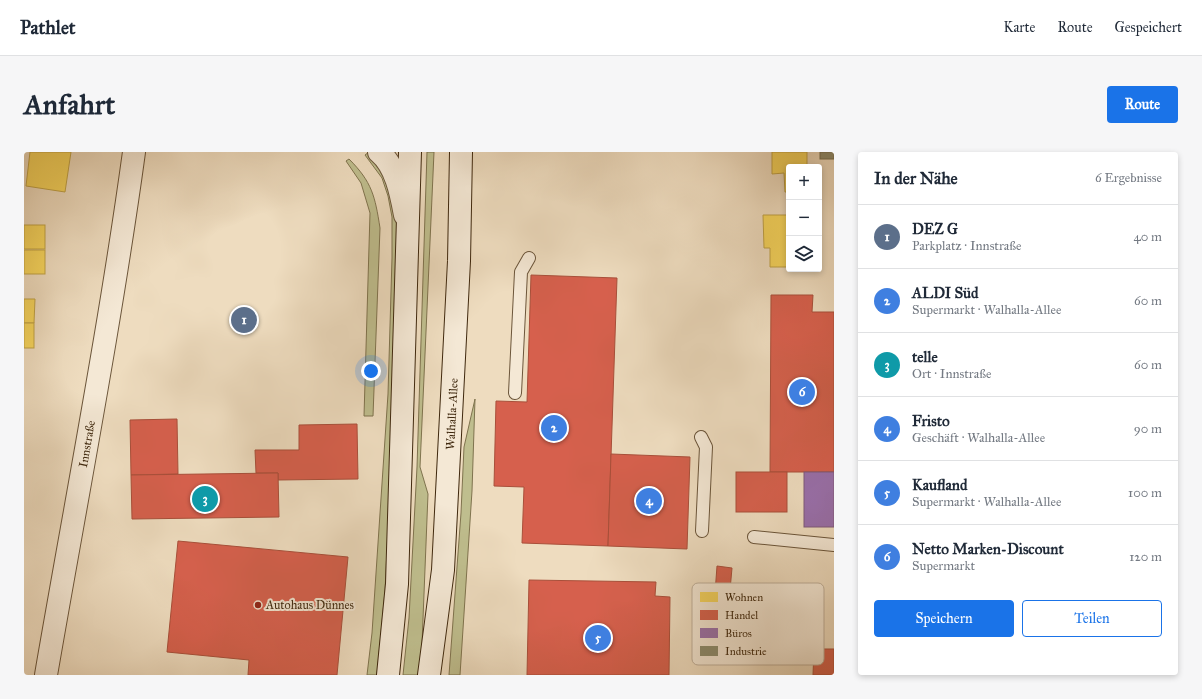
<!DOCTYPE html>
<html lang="de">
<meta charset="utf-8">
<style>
:root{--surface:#fff;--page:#f6f6f7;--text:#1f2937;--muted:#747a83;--line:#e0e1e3;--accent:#1a73e8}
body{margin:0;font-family:"IM FELL Great Primer",serif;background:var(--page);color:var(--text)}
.controls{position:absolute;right:12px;top:12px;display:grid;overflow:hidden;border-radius:4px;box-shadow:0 2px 6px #0003}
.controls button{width:36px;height:36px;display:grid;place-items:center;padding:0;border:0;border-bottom:1px solid var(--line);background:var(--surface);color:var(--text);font:20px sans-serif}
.you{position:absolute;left:347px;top:219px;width:14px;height:14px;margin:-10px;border:3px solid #fff;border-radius:50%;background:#1a73e8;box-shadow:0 0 0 6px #1a73e833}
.badge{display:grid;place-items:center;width:26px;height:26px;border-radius:50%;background:var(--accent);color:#fff;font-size:13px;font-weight:700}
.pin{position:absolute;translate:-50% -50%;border:2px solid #fff;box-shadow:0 1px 4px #0006}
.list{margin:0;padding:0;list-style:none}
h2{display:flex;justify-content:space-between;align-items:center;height:52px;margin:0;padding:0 16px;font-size:17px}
h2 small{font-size:13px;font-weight:400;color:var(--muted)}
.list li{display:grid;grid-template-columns:26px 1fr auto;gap:12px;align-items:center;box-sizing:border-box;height:64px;padding:0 16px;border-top:1px solid var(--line)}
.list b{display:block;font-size:15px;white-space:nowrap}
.list p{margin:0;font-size:13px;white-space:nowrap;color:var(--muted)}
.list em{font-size:13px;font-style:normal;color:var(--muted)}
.actions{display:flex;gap:8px;padding:12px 16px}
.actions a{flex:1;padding:9px 0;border:1px solid var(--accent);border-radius:4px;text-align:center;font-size:14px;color:var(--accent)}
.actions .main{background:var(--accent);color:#fff}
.icon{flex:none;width:22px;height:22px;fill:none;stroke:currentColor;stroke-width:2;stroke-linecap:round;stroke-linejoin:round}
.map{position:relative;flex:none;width:810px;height:523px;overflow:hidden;border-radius:4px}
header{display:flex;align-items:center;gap:24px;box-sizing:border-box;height:56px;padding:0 20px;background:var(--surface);border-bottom:1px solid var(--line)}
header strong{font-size:19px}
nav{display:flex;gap:22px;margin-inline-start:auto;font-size:14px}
.intro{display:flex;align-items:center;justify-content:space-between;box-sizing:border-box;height:96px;padding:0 24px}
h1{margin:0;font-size:28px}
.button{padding:10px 18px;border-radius:4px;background:var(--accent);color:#fff;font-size:14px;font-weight:700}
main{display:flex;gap:24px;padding:0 24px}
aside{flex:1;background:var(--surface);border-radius:4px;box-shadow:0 2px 6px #0003}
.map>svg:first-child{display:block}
.green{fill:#bfbe8e;stroke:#7f734e}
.homes{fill:#f6d55c;stroke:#bfa145}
.shops{fill:#d6604d;stroke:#a94f3a}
.offices{fill:#9970ab;stroke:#7e5a7c}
.industry{fill:#8c8c6e;stroke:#756e51}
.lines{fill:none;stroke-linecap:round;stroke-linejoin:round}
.service-casing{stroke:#6b553a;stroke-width:14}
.minor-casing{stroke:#6b553a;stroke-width:24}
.secondary-casing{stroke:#3f280e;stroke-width:24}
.service{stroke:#f4e8d5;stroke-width:12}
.minor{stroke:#f4e8d5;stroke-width:22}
.secondary{stroke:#f4e8d5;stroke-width:22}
.poi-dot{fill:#8f2418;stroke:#f4e8d5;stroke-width:1.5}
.labels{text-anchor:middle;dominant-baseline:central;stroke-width:4;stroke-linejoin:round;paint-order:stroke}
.street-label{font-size:12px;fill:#3f280e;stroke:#f4e8d5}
.poi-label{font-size:12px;fill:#3f280e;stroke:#f4e8d5;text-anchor:start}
.key{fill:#f4e8d5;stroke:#beae99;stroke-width:1}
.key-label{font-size:11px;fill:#3f280e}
</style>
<header>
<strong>Pathlet</strong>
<nav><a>Karte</a><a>Route</a><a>Gespeichert</a></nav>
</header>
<div class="intro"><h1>Anfahrt</h1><a class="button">Route</a></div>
<main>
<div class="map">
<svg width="810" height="523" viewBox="0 0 810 523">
<rect width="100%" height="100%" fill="#eedcbf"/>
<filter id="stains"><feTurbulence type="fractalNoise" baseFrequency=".005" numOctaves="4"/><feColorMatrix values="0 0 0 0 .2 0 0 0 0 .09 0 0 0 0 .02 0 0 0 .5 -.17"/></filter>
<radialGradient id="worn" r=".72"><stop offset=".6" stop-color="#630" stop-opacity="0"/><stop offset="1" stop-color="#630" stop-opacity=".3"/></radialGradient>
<g class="green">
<polygon points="345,0 347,0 376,52 368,294 361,439 353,523 343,523 348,481 364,242 368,106 368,65 364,44 358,26 341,3"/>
<polygon points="403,0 410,0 396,315 404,342 397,517 396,523 379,523 385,466 393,315"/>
<path d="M325,7c23,23 26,37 31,69l-7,188h-9l6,-203 -9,-30 -15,-22z"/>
<polygon points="451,247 448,339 436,523 425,523 437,361 440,295"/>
</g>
<g class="homes">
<polygon points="6,0 47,0 41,40 2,34"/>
<polygon points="748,0 783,0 783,15 765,15 765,40 761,40 760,21 748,22"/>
<rect x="795" y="62" width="1" height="25"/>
<polygon points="739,63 765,63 765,115 746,115 746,96 740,96"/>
<rect x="0" y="73" width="21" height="24"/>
<rect x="0" y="98" width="21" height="24"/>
<polygon points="0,147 11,147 10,171 0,171"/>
<rect x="0" y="171" width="10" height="25"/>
</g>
<g class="shops">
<polygon points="507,123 593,126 584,394 498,391 500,335 470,334 472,249 503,250"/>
<polygon points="747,143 789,143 788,160 810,160 810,320 746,320"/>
<polygon points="153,267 154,322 107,323 106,268"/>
<polygon points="333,272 334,327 254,328 254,321 232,321 231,298 275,298 275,273"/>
<polygon points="587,302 666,305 663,397 584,394"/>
<rect x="712" y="320" width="51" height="40"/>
<polygon points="254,321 255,365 108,367 107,323"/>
<polygon points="154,389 324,405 313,523 224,523 225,508 143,500"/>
<polygon points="693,414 708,416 702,483 688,482"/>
<polygon points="505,428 632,430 631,444 646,445 645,523 503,523"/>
<polygon points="790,497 810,497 810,523 789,523"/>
</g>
<rect class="offices" x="780" y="320" width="30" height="55"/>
<rect class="industry" x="796" y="0" width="14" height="7"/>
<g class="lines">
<defs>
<g id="service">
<polyline points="491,241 497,120 505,106"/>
<polyline points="677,285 682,295 678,379"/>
<polyline points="730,385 810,393"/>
</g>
<g id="minor">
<path d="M355,0c17,14 22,42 26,63"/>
<path d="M22,523c30,-174 64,-348 88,-523"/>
</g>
<g id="secondary">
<polyline points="364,523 373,432 386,0"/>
<polyline points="405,523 419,418 435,109 437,0"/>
</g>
</defs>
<use href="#service" class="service-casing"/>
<use href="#minor" class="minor-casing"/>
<use href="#secondary" class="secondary-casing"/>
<use href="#service" class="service"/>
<use href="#minor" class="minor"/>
<use href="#secondary" class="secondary"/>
</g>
<circle class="poi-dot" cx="234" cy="453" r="4"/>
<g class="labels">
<g class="street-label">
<text transform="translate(428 262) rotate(-87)">Walhalla-Allee</text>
<text transform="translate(63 292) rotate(-80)">Innstraße</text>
</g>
<g class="poi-label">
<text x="242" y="453">Autohaus Dünnes</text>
</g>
</g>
<rect x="668" y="431" width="132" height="82" rx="6" class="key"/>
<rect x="676" y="440" width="18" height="10" fill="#f6d55c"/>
<rect x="676" y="458" width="18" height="10" fill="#d6604d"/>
<rect x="676" y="476" width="18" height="10" fill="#9970ab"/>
<rect x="676" y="494" width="18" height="10" fill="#8c8c6e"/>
<g class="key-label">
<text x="701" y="449">Wohnen</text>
<text x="701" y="467">Handel</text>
<text x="701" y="485">Büros</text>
<text x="701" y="503">Industrie</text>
</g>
<rect width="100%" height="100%" filter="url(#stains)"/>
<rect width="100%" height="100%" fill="url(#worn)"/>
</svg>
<div class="controls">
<button>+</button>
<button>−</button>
<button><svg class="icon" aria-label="layers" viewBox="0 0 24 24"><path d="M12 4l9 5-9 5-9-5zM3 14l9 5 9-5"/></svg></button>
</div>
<div class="you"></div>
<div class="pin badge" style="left:220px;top:168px;background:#5c6f8a">1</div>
<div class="pin badge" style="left:530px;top:276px;background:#3f7fe0">2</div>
<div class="pin badge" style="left:181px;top:347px;background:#0f9aa8">3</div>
<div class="pin badge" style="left:625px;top:349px;background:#3f7fe0">4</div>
<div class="pin badge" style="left:574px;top:486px;background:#3f7fe0">5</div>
<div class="pin badge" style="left:778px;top:240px;background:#3f7fe0">6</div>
</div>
<aside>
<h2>In der Nähe<small>6 Ergebnisse</small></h2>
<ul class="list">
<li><span class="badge" style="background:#5c6f8a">1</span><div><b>DEZ G</b><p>Parkplatz · Innstraße</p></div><em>40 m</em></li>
<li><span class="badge" style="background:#3f7fe0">2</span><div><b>ALDI Süd</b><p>Supermarkt · Walhalla-Allee</p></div><em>60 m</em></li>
<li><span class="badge" style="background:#0f9aa8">3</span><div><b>telle</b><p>Ort · Innstraße</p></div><em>60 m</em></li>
<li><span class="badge" style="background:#3f7fe0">4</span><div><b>Fristo</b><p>Geschäft · Walhalla-Allee</p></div><em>90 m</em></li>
<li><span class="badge" style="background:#3f7fe0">5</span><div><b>Kaufland</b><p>Supermarkt · Walhalla-Allee</p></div><em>100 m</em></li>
<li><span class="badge" style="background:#3f7fe0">6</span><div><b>Netto Marken-Discount</b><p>Supermarkt</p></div><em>120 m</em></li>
</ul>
<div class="actions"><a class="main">Speichern</a><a>Teilen</a></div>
</aside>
</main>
